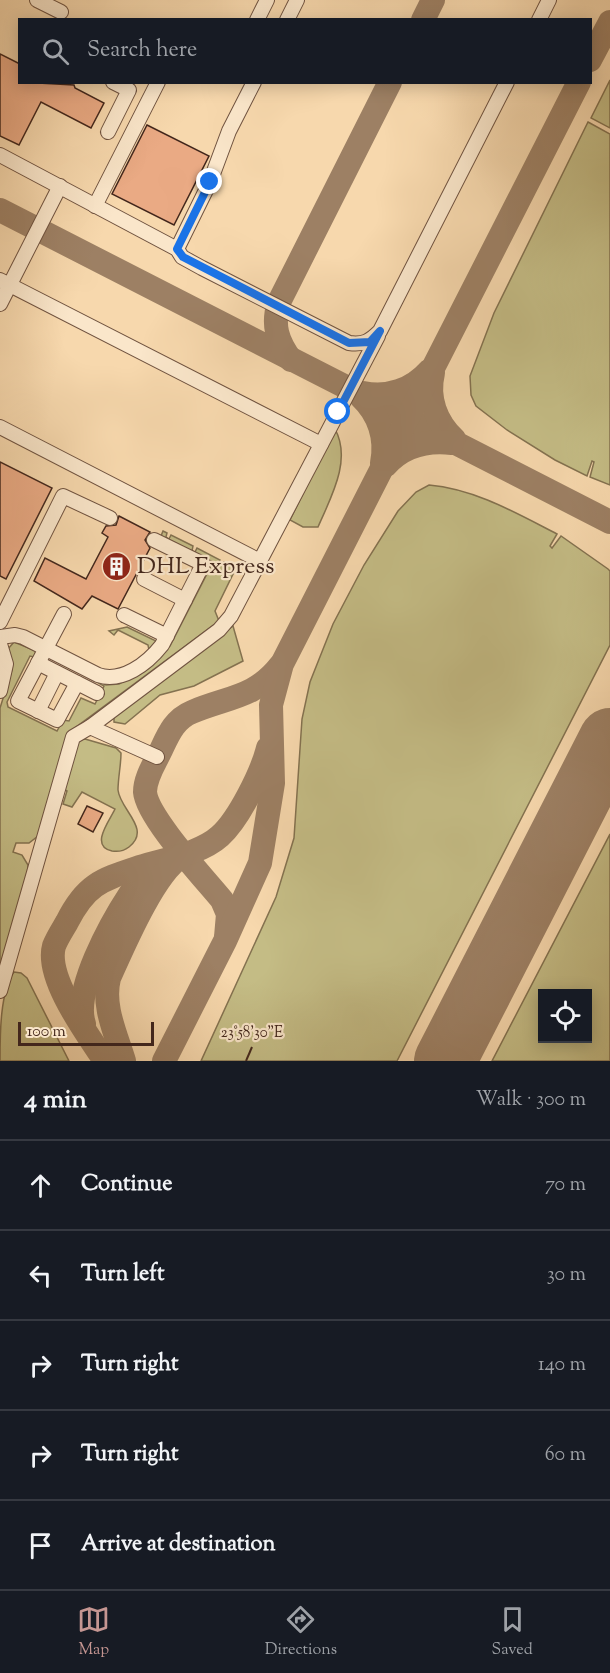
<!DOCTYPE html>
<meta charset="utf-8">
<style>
:root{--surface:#171b24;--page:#242831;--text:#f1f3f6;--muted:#9ea1a6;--line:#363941;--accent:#c59692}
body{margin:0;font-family:"Sorts Mill Goudy",serif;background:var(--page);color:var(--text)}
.controls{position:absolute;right:18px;bottom:18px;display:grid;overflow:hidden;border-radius:0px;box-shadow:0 3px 15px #0003}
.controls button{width:54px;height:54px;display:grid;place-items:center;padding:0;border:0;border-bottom:2px solid var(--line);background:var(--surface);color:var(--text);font:30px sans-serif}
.scale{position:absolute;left:18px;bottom:15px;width:136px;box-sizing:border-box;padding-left:6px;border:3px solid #43271c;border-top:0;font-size:16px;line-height:21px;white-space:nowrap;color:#43271c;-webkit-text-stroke:4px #fae6ca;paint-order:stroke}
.stop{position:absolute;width:18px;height:18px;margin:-14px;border:4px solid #1a73e8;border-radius:50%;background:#fff}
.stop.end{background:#1a73e8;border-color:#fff;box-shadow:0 2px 6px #0008}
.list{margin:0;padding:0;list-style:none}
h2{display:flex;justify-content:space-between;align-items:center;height:78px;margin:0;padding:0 24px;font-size:26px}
h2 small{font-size:20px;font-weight:400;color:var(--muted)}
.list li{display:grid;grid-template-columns:39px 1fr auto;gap:18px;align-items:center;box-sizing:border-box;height:90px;padding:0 24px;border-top:2px solid var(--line)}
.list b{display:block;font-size:22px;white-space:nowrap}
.list em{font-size:20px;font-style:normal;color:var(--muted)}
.icon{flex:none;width:33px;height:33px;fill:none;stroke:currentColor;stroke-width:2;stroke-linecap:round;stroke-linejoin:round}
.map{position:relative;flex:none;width:610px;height:1061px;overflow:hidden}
.search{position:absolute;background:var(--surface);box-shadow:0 3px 15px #0003;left:18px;right:18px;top:18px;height:66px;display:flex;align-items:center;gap:15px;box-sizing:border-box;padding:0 21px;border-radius:0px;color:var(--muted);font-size:22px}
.sheet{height:528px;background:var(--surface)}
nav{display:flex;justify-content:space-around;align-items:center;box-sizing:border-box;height:84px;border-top:2px solid var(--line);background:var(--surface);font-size:16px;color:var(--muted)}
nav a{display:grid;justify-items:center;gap:3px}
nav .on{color:var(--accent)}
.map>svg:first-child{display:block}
.green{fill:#c4bc85;stroke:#847250;stroke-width:1.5;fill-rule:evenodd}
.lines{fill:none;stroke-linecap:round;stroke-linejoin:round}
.taxiway{stroke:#9d8064;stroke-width:24}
.runway{stroke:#9d8064;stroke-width:62}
.building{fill:#eaaa84;stroke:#43271c;stroke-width:1.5}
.minor-casing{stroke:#705340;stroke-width:16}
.minor{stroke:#fae6ca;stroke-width:14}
.route{stroke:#1a73e8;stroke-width:8}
.ticks{fill:none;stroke:#43271c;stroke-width:2}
.labels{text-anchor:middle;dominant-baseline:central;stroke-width:4.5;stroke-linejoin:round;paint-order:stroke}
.poi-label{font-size:24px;fill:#43271c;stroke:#fae6ca;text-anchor:start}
.ticks-label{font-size:15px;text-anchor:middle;fill:#43271c;stroke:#fae6ca;stroke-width:4.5;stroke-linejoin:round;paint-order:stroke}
</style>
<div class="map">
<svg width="610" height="1061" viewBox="0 0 610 1061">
<rect width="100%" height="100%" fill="#f7d8ad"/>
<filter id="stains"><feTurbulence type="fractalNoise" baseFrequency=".00333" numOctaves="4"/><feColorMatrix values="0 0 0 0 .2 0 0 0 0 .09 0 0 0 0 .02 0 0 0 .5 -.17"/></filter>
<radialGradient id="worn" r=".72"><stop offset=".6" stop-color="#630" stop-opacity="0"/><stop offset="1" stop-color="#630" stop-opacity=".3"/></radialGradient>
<g class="green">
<polygon points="610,80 610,128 591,118"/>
<polygon points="588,122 610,134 610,485 590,477 594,462 592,461 587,476 555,460 507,430 476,406 471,395 470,376 494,313"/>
<path d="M335,429c17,31 -4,68 -17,98h-15l-13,-7z"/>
<path d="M429,485c46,4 87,28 128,49l-7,12 2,2 9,-12 47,33 2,2v74l-213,416h-196l75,-164 18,-59 8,-119 8,-37 23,-58 31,-59 34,-54 18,-19z"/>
<polygon points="163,531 167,533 166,537 169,539 171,535 193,546 192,551 195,552 197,548 220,560 218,564 221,565 224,562 236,568 215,611 219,621 68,733 38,836 29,843 16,843 13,852 22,855 28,865 27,880 0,976 0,708 12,670 8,649 14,642 36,651 34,657 30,656 7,702 8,707 57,731 63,720 69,721 81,698 95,704 104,686 51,657 106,685 119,684 149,668 170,646 213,562 161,536"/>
<polygon points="233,626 243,661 194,686 160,695 125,724 114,722 114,715 117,712"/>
<polygon points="127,627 156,641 157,643 149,650 148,645 118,630 114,635 109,631"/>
<path d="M85,739l31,9 5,5c0,12 -3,25 -3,37 2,20 34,39 11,57 -4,3 -11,5 -17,4 -23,-5 -2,-31 3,-42l-33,-17 -10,15 -9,-3 4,-13 -4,-2 11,-42 6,-7z"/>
<path d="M610,834v227h-118zM542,993h46v45h-46z"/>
<path d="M14,972l7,1 6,5 42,83h-69c0,-26 0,-70 14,-89z"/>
</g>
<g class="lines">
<g class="taxiway">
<polyline points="423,20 433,0"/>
<polyline points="590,60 610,22"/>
<polyline points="0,210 610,522"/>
<path d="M291,360c-14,-19 -19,-35 -12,-58l111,-220"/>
<path d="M433,373c-6,25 3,49 21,66"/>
<path d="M363,393c25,5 49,-3 66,-22"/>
<path d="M361,397c18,17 26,41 21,66"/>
<path d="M386,465c17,-19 40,-25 66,-22"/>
<path d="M226,937l2,-23 -6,-14c-18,-22 -75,-83 -77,-108 0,-15 10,-29 16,-42 8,-17 14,-31 31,-38 35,-15 63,-14 88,-46"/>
<path d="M84,1024c-11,-33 27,-101 46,-130 8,-12 19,-21 30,-29"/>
<path d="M105,1061c-17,-26 -60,-83 -51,-115 3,-8 9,-17 13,-24 19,-38 34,-42 73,-55 25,-8 60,-13 80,-31 19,-17 42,-64 48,-88"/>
<path d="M124,1061c-8,-27 -22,-55 -15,-83 14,-31 45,-105 73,-122"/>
<polyline points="164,1061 225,941 260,863 273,783 271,705 282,664 579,82"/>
</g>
<polyline class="runway" points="445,1061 610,739"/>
</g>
<g class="building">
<polygon points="0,54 20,64 20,82 74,85 75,88 104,103 91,128 41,102 19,145 0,136"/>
<polygon points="147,125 209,156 174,225 112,194"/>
<polygon points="0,462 52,488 6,579 0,576"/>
<polygon points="119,516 150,532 145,540 150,548 118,609 92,596 82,609 34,581 45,558 86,579 108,537 102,533 106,526 116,525"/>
<polygon points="87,806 103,813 93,832 78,824"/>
</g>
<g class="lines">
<defs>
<g id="minor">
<polyline points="37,0 61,12"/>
<polyline points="257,20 267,0"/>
<polyline points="287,20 297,0"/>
<polyline points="539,20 549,0"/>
<polyline points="108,132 129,90 113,82"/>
<path d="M0,155l177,94 5,8 20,11 147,75c15,2 21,-2 31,-12l127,-249"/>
<polyline points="95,206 158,82"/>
<polyline points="177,249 210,182 229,131 254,82"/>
<polyline points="0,280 321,444"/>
<polyline points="0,304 60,186"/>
<polyline points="0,427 260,561"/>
<polyline points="144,579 185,600"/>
<polyline points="64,614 18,701 57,720 77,683"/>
<polyline points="124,615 167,636"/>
<polyline points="0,622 63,496 110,518"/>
<path d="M0,637l15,-2 8,2 75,38c24,8 49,-11 64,-30l41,-81 -49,-24"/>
<polyline points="0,644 6,664 0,691"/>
<polyline points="38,663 97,693"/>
<polyline points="38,711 57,673"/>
<polyline points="90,727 219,630 231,616 378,336"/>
<polyline points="0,991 73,737 90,727 157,757"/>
</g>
</defs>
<use href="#minor" class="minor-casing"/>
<use href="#minor" class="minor"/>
</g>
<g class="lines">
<polyline class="route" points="210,182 177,249 183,257 349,343 370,342 380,331 338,412"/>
</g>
<path class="ticks" d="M246,1061l6,-14"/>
<defs>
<symbol id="building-disc" viewBox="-11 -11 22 22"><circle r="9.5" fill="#8f2418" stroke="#fae6ca"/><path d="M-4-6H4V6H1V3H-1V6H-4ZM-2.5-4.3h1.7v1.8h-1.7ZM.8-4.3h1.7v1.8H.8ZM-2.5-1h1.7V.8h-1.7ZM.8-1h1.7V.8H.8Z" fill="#fff"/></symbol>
</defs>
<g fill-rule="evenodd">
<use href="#building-disc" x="100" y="550" width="33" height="33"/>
</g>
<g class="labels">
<g class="poi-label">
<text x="137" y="567">DHL Express</text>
</g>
</g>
<g class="ticks-label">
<text x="252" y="1037">23°58'30"E</text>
</g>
<rect width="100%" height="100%" filter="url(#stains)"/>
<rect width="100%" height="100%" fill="url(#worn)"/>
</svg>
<div class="controls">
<button><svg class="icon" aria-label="locate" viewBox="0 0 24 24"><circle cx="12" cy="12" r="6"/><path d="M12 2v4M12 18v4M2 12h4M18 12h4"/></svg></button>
</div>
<div class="scale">100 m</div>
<div class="stop" style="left:338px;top:412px"></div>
<div class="stop end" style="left:210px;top:182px"></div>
<div class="search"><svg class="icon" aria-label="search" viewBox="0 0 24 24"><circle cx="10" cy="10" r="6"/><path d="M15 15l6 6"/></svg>Search here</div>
</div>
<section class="sheet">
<h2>4 min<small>Walk · 300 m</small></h2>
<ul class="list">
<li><svg class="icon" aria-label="ahead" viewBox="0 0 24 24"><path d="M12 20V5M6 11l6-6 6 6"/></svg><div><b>Continue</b></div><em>70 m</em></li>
<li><svg class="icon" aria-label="left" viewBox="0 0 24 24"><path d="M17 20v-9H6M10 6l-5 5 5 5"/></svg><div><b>Turn left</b></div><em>30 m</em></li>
<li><svg class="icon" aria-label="right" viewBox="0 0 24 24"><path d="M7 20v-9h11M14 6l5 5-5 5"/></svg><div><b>Turn right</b></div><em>140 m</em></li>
<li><svg class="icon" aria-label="right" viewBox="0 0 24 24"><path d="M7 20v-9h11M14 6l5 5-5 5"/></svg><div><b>Turn right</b></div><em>60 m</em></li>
<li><svg class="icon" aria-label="arrive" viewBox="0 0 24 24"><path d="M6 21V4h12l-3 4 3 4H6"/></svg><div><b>Arrive at destination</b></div></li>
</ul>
</section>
<nav>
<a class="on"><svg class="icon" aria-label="map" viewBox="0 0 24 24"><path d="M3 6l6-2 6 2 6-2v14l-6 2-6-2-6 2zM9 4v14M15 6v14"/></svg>Map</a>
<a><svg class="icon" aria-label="directions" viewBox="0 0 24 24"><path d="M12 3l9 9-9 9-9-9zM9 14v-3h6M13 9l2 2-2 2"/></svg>Directions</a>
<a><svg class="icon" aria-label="saved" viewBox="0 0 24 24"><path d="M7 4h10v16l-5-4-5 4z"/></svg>Saved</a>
</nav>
